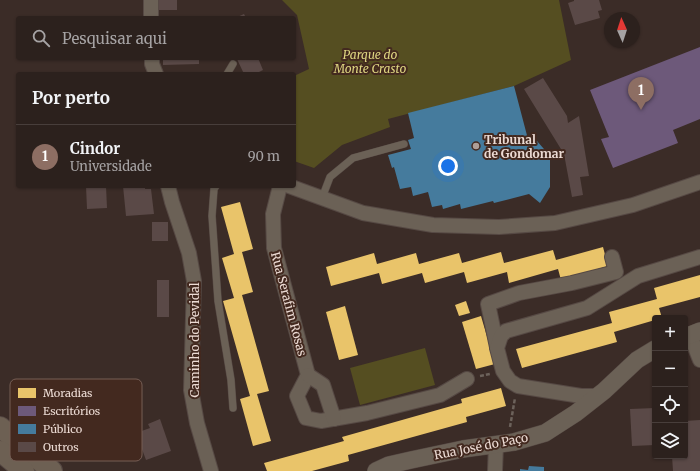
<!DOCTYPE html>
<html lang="pt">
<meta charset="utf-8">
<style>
:root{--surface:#2c211d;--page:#382e2a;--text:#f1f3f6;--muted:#a6a3a4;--line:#483e3b;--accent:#0b8043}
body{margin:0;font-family:Merriweather,serif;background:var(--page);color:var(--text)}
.controls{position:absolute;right:12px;bottom:12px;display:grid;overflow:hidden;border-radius:4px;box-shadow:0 1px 3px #0004}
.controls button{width:36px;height:36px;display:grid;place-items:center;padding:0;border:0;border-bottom:1px solid var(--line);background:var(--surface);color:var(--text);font:20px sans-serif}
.compass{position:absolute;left:604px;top:12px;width:36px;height:36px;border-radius:50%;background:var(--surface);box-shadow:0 1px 3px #0004;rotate:357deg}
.you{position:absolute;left:448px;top:166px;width:14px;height:14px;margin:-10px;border:3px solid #fff;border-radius:50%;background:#1a73e8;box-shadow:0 0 0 6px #1a73e833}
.badge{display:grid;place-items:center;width:26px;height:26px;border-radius:50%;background:var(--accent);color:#fff;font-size:13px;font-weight:700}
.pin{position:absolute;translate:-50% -33px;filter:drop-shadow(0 1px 2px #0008)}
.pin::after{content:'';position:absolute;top:21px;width:14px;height:12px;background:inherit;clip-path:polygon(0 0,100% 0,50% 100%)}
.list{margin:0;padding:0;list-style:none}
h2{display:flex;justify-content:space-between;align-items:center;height:52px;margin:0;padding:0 16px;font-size:17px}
h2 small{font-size:13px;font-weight:400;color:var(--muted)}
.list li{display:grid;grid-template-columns:26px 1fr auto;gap:12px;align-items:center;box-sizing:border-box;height:64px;padding:0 16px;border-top:1px solid var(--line)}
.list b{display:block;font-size:15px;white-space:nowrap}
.list p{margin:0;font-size:13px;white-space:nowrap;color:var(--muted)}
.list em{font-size:13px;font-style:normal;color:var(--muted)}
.icon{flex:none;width:22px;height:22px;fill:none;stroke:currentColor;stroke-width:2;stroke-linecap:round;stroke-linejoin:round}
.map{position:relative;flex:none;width:700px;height:471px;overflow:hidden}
.search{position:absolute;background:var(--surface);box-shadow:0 1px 3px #0004;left:16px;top:16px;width:280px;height:44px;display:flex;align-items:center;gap:10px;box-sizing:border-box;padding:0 14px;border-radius:4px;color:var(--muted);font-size:15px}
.panel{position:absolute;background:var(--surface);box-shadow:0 1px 3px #0004;left:16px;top:72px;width:280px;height:116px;border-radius:4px}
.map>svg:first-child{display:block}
.green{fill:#554e21}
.homes{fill:#e9c46a}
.offices{fill:#6d597a}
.public{fill:#457b9d}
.building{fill:#5a4947}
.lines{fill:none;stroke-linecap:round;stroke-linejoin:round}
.service-casing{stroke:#564944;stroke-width:8}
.minor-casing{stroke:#564944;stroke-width:16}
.tertiary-casing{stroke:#564944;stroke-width:18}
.secondary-casing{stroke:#564944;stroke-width:22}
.path{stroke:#6c625b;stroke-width:2.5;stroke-dasharray:4 2;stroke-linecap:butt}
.service{stroke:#6b6156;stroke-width:7}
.minor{stroke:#6b6156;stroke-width:14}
.tertiary{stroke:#6b6156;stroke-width:17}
.secondary{stroke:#6d6053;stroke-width:20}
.poi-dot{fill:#ae9e97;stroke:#43291f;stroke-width:1.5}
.labels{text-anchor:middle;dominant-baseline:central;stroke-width:4;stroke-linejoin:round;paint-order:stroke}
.park-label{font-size:12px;font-style:italic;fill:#ded581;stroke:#43291f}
.poi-label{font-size:12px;font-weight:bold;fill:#ecdbd4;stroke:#43291f;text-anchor:start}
.street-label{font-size:12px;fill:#ecdbd4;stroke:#43291f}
.key{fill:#43291f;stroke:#765e55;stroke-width:1}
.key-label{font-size:11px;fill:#ecdbd4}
</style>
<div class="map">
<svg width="700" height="471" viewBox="0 0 700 471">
<rect width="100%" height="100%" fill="#3b2c27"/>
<g class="green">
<polygon points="282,0 559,0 571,60 514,86 388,119 390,127 342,145 314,168 294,161 294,76 309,69 297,15"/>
<polygon points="425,348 435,385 360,405 350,368"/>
</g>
<g class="homes">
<polygon points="240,202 253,249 242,252 253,292 242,295 269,391 257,394 271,441 253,446 240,399 250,396 223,301 234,298 222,258 234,254 221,207"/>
<polygon points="603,247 608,266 561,280 558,269 509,283 507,272 467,283 464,272 425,283 422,273 382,284 379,273 331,286 326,267 374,253 377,264 416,253 419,264 459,253 462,263 501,252 504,263 553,250 556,260"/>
<polygon points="700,275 700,297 659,308 662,318 655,318 655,320 614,332 617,342 522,368 516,349 612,323 609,312 657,299 654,288"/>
<polygon points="466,301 470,313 459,316 455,305"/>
<polygon points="345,306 358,355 339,360 326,312"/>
<polygon points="481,316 495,364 476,369 462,322"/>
<polygon points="501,388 506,406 466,417 467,422 348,455 349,461 312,471 267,471 264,463 344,441 342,437 462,403 461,399"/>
</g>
<polygon class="offices" points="700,47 700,119 673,130 678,143 613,168 601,139 609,137 590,90"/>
<g class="public">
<polygon points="514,86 529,143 537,141 550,156 550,187 540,203 529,194 494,203 493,201 461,209 460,204 443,209 442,205 432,207 428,192 413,196 411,187 400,189 394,167 392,168 388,155 411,149 408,140 414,138 408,113"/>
<polygon points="529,466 544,467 544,471 520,471 520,469 528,470"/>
</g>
<g class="building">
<rect x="158" y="0" width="19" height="10"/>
<polygon points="574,0 599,0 602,10 598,11 600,18 575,25 568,3 574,1"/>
<polygon points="244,14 246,18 235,18"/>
<polygon points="163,58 199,58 199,64 163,65"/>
<polygon points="241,58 258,58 263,70 255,74 244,74 237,59"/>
<polygon points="543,78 567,116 568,123 579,116 589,176 580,177 583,195 572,197 564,154 524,89"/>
<polygon points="86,186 106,186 107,208 87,209"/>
<polygon points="123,186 145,186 145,189 151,189 154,214 126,216"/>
<rect x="152" y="222" width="16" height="19"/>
<rect x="157" y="280" width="12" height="37"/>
<polygon points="655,408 655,445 632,446 630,409"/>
<polygon points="160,419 171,451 146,460 136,433 150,428 148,424"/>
<polygon points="700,420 700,471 673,471 672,456 685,456 685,421"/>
</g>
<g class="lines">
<defs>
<g id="service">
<polyline points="227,74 233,64"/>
<polyline points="216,186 214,189 212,216 218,301 231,380 233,408"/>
<polyline points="322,198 330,177 353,158 404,144"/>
</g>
<g id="minor">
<polyline points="151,0 151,18"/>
<polyline points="152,58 152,64 156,74"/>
<polyline points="168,186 172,202 189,253 194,281 191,390 197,423 211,471"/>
<polyline points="280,186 273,214 274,248 308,375 297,396 306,418 321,421 367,413 440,395 467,379"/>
<polyline points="289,186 363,213 433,225 499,227 555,223 633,205 700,182"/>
<polyline points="690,335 700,360"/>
<polyline points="497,347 488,304 519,293 572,283 616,272 612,257"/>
<polyline points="308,375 323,385 334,419"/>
<polyline points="597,396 581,396 518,386 510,381 503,371 497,348 501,336 506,331 587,308 638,276 700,257"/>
<polyline points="495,471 496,445"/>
</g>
<g id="tertiary">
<polyline points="685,337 700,331"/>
<polyline points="376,471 389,465 411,460 463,449 514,442 545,433 576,413 604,391 637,360 655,349"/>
</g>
<g id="secondary">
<polyline points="0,427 52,471"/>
<polyline points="0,451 24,471"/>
</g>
</defs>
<use href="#service" class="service-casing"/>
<use href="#minor" class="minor-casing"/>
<use href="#tertiary" class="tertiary-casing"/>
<use href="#secondary" class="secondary-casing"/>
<g class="path">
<polyline points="480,376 490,374"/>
<polyline points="510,427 515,398"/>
</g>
<use href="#service" class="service"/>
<use href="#minor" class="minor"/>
<use href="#tertiary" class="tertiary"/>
<use href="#secondary" class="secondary"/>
</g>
<circle class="poi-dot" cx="476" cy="146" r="4"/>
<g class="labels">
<g class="park-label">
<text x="370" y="54">Parque do<tspan x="370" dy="14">Monte Crasto</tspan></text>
</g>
<g class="poi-label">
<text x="484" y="139">Tribunal<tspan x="484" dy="14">de Gondomar</tspan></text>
</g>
<g class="street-label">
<text transform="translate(289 304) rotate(75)">Rua Serafim Rosas</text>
<text transform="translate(194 340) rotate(-90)">Caminho do Pevidal</text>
<text transform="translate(481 446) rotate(-11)">Rua José do Paço</text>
</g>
</g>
<rect x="10" y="379" width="132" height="82" rx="6" class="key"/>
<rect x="18" y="388" width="18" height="10" fill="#e9c46a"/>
<rect x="18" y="406" width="18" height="10" fill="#6d597a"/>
<rect x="18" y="424" width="18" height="10" fill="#457b9d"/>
<rect x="18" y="442" width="18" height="10" fill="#5a4947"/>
<g class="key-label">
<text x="43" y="397">Moradias</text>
<text x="43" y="415">Escritórios</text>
<text x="43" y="433">Público</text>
<text x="43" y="451">Outros</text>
</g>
</svg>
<div class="controls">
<button>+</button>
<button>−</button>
<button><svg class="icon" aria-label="locate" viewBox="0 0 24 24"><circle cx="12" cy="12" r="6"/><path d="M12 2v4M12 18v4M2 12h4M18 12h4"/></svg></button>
<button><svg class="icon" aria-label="layers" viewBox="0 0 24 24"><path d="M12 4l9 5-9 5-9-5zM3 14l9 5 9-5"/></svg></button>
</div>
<svg class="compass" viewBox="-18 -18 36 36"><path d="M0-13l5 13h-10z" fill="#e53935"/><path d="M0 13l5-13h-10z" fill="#a6a3a4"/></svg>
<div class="you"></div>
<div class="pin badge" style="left:641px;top:110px;background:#8d6e63">1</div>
<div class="search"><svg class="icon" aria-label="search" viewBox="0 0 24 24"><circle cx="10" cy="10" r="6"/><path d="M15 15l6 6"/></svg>Pesquisar aqui</div>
<section class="panel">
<h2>Por perto<small></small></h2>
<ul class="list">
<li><span class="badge" style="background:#8d6e63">1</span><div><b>Cindor</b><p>Universidade</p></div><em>90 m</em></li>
</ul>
</section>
</div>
